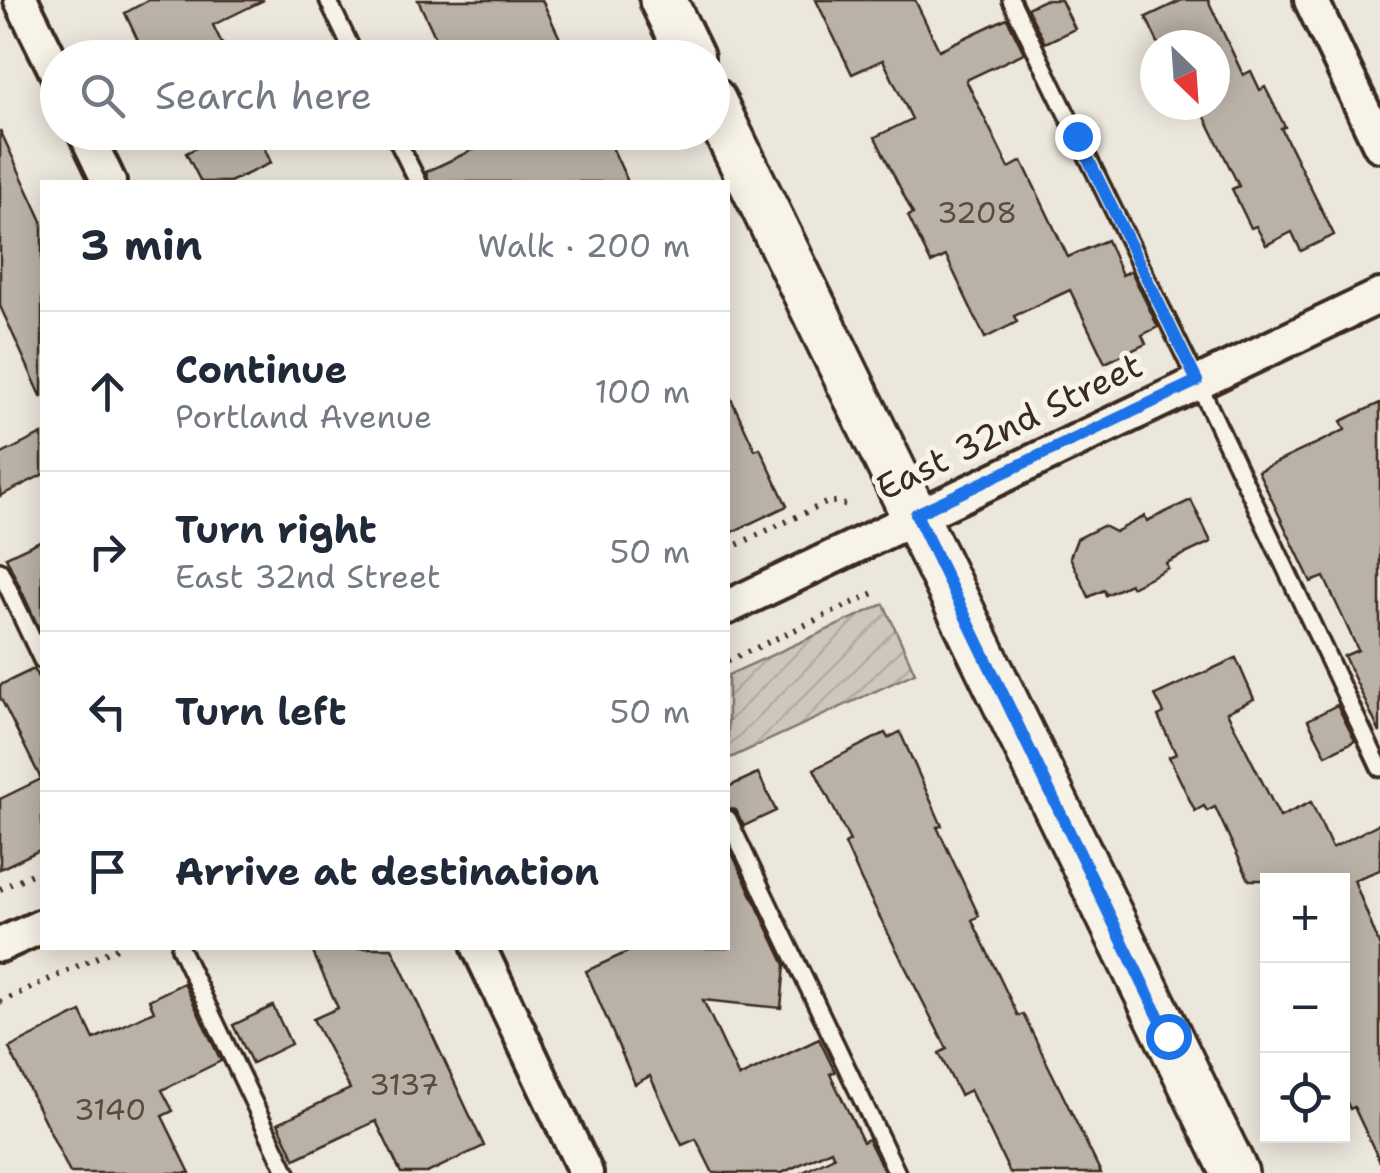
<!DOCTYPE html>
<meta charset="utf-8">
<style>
:root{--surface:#fff;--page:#f2f2f3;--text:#1f2937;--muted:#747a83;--line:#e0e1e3}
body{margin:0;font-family:"Shantell Sans",sans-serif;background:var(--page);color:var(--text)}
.controls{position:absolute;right:30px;bottom:30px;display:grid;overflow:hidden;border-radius:0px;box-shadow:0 5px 25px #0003}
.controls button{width:90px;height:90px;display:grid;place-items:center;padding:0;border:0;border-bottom:2px solid var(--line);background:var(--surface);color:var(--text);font:50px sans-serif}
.compass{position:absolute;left:1140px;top:30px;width:90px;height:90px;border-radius:50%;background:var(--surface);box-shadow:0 5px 25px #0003;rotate:155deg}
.stop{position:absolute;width:30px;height:30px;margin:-22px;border:8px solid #1a73e8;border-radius:50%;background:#fff}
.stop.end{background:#1a73e8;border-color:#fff;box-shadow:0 2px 10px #0008}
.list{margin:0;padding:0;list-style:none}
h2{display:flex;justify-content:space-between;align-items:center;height:130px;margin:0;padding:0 40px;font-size:42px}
h2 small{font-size:32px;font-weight:400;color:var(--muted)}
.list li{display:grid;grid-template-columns:65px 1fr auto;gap:30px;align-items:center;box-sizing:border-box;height:160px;padding:0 40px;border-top:2px solid var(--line)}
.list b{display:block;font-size:38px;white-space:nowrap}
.list p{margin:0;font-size:32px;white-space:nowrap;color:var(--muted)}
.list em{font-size:32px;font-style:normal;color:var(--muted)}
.icon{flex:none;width:55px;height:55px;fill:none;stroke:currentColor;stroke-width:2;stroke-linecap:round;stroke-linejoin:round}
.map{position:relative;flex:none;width:1380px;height:1173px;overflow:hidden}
.search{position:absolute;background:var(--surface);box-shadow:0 5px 25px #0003;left:40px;top:40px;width:690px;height:110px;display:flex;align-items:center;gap:25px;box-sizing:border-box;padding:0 35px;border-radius:55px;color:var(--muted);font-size:38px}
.panel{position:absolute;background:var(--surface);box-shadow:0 5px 25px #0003;left:40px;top:180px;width:690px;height:770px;border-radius:0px}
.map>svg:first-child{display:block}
.garden{fill:url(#garden-furrows);stroke:#84796d;stroke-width:2.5}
.building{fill:#bab2a7;stroke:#3b2a1e;stroke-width:2.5}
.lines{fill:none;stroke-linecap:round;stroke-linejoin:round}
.lane-casing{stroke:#3b2a1e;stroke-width:22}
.street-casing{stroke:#3b2a1e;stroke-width:40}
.secondary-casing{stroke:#3b2a1e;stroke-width:52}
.path{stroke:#3b2a1e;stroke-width:6;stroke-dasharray:2.5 8;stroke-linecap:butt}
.lane{stroke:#f7f3e8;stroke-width:15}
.street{stroke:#f7f3e8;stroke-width:32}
.secondary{stroke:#f7f3e8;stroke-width:45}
.route{stroke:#1a73e8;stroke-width:12}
.labels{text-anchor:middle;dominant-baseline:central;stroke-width:10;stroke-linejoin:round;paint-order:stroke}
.number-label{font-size:30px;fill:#5b4c40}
.street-label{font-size:35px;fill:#3b2a1e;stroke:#f7f3e8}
</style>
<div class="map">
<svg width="1380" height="1173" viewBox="0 0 1380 1173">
<defs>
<pattern id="garden-furrows" width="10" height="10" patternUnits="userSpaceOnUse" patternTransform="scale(2.5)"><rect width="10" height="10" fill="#cec8bc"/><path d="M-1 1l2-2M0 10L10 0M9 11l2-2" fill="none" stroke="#b2aca1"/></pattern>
</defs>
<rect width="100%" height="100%" fill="#ece7dc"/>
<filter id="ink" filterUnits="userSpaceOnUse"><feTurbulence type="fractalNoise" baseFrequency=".01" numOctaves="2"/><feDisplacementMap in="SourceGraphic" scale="20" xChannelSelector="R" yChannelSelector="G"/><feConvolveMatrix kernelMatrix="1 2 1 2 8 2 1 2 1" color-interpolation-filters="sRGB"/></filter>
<g filter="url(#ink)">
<polygon class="garden" points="884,604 915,673 728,759 728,675"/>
<g class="building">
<polygon points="149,0 264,0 213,25 229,58 146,58 125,13"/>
<polygon points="418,0 542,0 569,58 445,58"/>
<polygon points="816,0 915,0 939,50 1007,18 1024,53 966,80 1009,168 1022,161 1068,257 1107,240 1122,275 1131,271 1158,327 1142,335 1146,344 1105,363 1070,290 1014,316 1017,322 985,338 946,256 931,263 908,216 913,214 875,137 912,119 883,60 852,74"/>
<polygon points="1044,0 1061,0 1075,29 1045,43 1027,8"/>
<polygon points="1182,0 1208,0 1243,75 1251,71 1260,90 1265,87 1285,127 1281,128 1334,235 1301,251 1292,232 1266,245 1256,226 1251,228 1232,189 1239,186 1199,105 1215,105 1215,45 1159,45 1146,17"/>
<polygon points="0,130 42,221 42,398 0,306"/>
<polygon points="229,132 257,132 271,163 230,182 201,182 186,153"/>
<polygon points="477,132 605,132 628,182 429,182 426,172 483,145"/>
<polygon points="728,392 755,450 760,448 787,506 728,534"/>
<polygon points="1380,403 1380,733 1344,656 1358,650 1324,577 1311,582 1258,471 1345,430 1341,421"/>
<polygon points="42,434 42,475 0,496 0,455"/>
<polygon points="1191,500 1211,542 1166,563 1168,568 1131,587 1130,584 1106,595 1104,590 1089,597 1070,557 1077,539 1103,526 1115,532 1145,516 1147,521"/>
<polygon points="42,540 42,635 6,557"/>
<polygon points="1236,658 1254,699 1227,712 1280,817 1311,802 1332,848 1380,823 1380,870 1354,880 1380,947 1380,1162 1354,1107 1350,1109 1342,1092 1342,880 1249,880 1215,807 1207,811 1204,806 1195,811 1169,757 1176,754 1158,716 1164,713 1155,695"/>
<polygon points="34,669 42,686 42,849 0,869 0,799 41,779 0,697 0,685"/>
<polygon points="1337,705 1355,741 1326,755 1308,720"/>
<polygon points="900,732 942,826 937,827 979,916 972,920 1018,1016 1023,1014 1101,1173 1010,1173 970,1090 960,1095 939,1053 947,1049 861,880 845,844 850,841 814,769 885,733 888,738"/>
<polygon points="758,773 776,811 744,826 735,810 728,808 728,787"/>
<polygon points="728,845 785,965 781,1008 703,1000 739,1077 819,1039 835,1072 830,1074 863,1142 868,1139 885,1173 801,1173 834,1157 831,1150 782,1173 713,1173 696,1139 682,1145 650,1076 635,1084 586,971 636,948 728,948"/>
<polygon points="311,948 392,948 484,1146 427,1173 401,1173 376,1121 295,1159 278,1123 350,1089 313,1019 338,1008"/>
<polygon points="184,983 221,1061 162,1090 173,1111 162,1116 190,1173 70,1173 9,1048 81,1012 94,1039 154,1011 149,1000"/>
<polygon points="273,1006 291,1044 252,1063 233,1025"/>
</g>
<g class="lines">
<defs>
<g id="lane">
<polyline points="328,0 356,58"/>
<polyline points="1011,0 1197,381 1380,768"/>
<polyline points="393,132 418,182"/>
<polyline points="0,571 42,660"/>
<polyline points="728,819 897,1173"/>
<polyline points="180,948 287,1173"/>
</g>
<g id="street">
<polyline points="21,0 58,75"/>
<polyline points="1311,0 1380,145"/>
<polyline points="85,132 109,182"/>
<polyline points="728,607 1380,296"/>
<polyline points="0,945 42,926"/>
<polyline points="479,948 586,1173"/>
</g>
<g id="secondary">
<polyline points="663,0 691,58"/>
<polyline points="712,100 1235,1173"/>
</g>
</defs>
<use href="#lane" class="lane-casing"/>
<use href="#street" class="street-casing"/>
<use href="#secondary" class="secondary-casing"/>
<g class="path">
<polyline points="728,549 830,501 845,505"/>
<polyline points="728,661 876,592"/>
<polyline points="0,889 42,869"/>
<polyline points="0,1002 117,948"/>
</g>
<use href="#lane" class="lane"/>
<use href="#street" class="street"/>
<use href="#secondary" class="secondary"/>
</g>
</g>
<g class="lines" filter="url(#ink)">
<polyline class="route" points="1077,136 1197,381 916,514 1168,1036"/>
</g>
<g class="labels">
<g class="number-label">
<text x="977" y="212">3208</text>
<text x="404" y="1084">3137</text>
<text x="110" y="1109">3140</text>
</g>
<g class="street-label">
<text transform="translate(1009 426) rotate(-26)">East 32nd Street</text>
</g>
</g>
</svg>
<div class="controls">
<button>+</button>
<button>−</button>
<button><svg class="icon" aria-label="locate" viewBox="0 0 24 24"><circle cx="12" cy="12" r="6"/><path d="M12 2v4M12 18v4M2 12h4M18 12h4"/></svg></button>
</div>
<svg class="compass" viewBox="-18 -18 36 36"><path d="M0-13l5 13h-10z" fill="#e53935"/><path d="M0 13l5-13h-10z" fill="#747a83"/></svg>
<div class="stop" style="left:1168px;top:1036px"></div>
<div class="stop end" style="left:1077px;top:136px"></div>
<div class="search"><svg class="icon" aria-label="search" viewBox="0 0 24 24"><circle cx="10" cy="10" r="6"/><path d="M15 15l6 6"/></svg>Search here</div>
<section class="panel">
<h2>3 min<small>Walk · 200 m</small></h2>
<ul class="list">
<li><svg class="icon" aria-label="ahead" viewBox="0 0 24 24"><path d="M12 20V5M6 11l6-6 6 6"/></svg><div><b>Continue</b><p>Portland Avenue</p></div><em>100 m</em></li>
<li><svg class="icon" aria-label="right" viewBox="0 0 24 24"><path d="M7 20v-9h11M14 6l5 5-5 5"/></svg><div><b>Turn right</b><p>East 32nd Street</p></div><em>50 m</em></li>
<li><svg class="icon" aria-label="left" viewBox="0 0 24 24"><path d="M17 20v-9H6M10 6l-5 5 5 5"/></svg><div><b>Turn left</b></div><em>50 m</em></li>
<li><svg class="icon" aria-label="arrive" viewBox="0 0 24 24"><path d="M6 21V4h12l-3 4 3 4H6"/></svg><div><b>Arrive at destination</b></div></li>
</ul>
</section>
</div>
